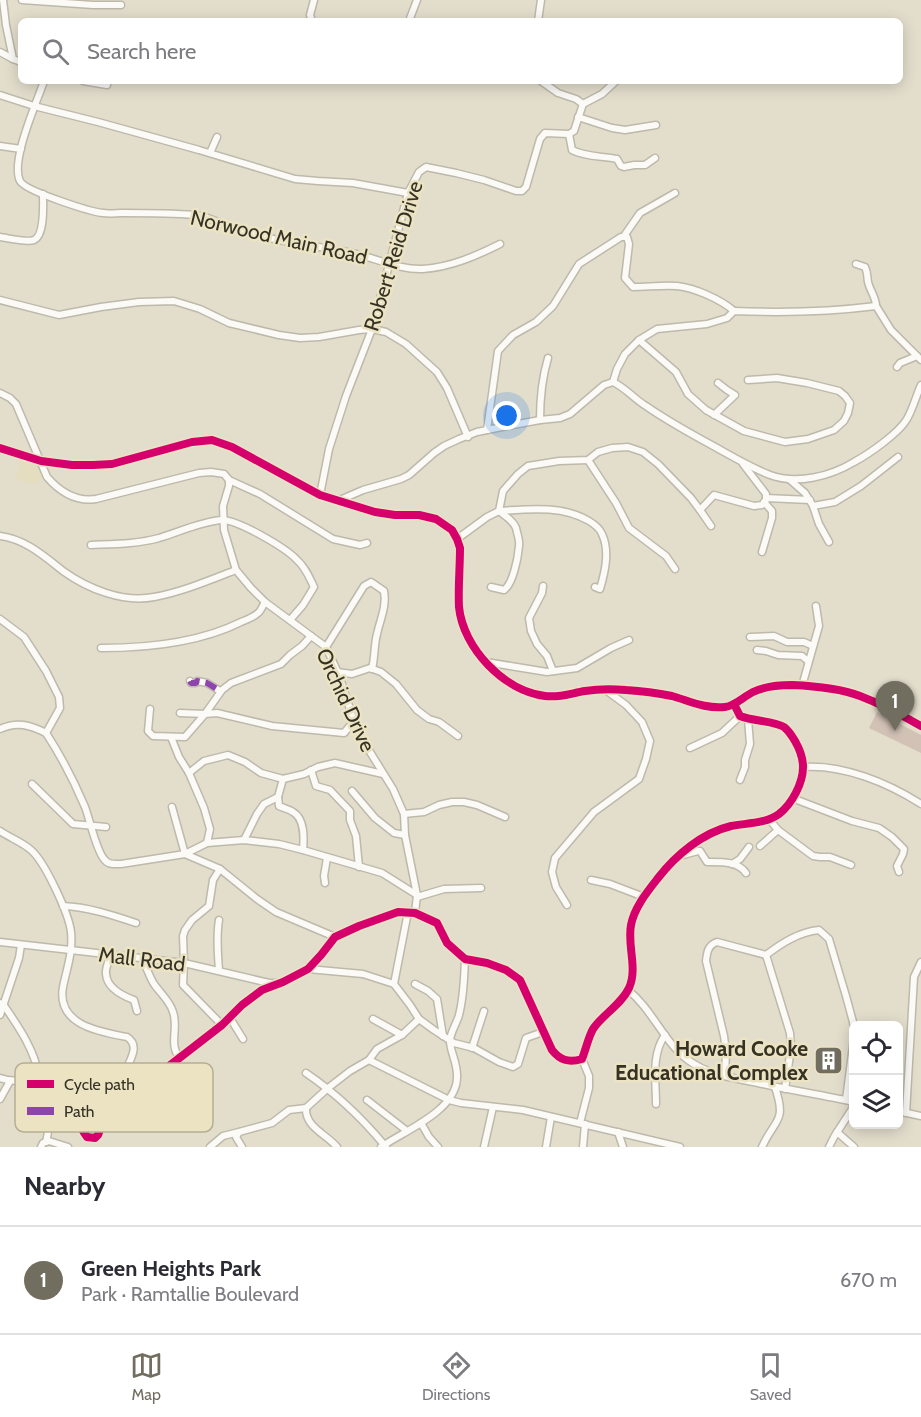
<!DOCTYPE html>
<meta charset="utf-8">
<style>
:root{--surface:#fff;--page:#f7f7f7;--text:#2b2b33;--muted:#7c7c81;--line:#e1e1e2;--accent:#726e5f}
body{margin:0;font-family:Cabin,sans-serif;background:var(--page);color:var(--text)}
.controls{position:absolute;right:18px;bottom:18px;display:grid;overflow:hidden;border-radius:9px;box-shadow:0 3px 15px #0003}
.controls button{width:54px;height:54px;display:grid;place-items:center;padding:0;border:0;border-bottom:2px solid var(--line);background:var(--surface);color:var(--text);font:30px sans-serif}
.you{position:absolute;left:507px;top:416px;width:21px;height:21px;margin:-15px;border:4px solid #fff;border-radius:50%;background:#1a73e8;box-shadow:0 0 0 9px #1a73e833}
.badge{display:grid;place-items:center;width:39px;height:39px;border-radius:50%;background:var(--accent);color:#fff;font-size:20px;font-weight:700}
.pin{position:absolute;translate:-50% -50px;filter:drop-shadow(0 2px 3px #0008)}
.pin::after{content:'';position:absolute;top:32px;width:21px;height:18px;background:inherit;clip-path:polygon(0 0,100% 0,50% 100%)}
.list{margin:0;padding:0;list-style:none}
h2{display:flex;justify-content:space-between;align-items:center;height:78px;margin:0;padding:0 24px;font-size:26px}
h2 small{font-size:20px;font-weight:400;color:var(--muted)}
.list li{display:grid;grid-template-columns:39px 1fr auto;gap:18px;align-items:center;box-sizing:border-box;height:108px;padding:0 24px;border-top:2px solid var(--line)}
.list b{display:block;font-size:22px;white-space:nowrap}
.list p{margin:0;font-size:20px;white-space:nowrap;color:var(--muted)}
.list em{font-size:20px;font-style:normal;color:var(--muted)}
.icon{flex:none;width:33px;height:33px;fill:none;stroke:currentColor;stroke-width:2;stroke-linecap:round;stroke-linejoin:round}
.map{position:relative;flex:none;width:921px;height:1147px;overflow:hidden}
.search{position:absolute;background:var(--surface);box-shadow:0 3px 15px #0003;left:18px;right:18px;top:18px;height:66px;display:flex;align-items:center;gap:15px;box-sizing:border-box;padding:0 21px;border-radius:9px;color:var(--muted);font-size:22px}
.sheet{height:186px;background:var(--surface)}
nav{display:flex;justify-content:space-around;align-items:center;box-sizing:border-box;height:84px;border-top:2px solid var(--line);background:var(--surface);font-size:16px;color:var(--muted)}
nav a{display:grid;justify-items:center;gap:3px}
nav .on{color:var(--accent)}
.map>svg:first-child{display:block}
.built{fill:#e5ddbf}
.green{fill:#d2c1b5}
.lines{fill:none;stroke-linecap:round;stroke-linejoin:round}
.minor-casing{stroke:#bdb9ab;stroke-width:9}
.minor{stroke:#fbfaf7;stroke-width:6}
.quiet{stroke:#8e44ad;stroke-width:6;stroke-dasharray:12 6;stroke-linecap:butt}
.cycleway-casing{stroke:#ece3c3;stroke-width:11}
.cycleway{stroke:#d6006c;stroke-width:8}
.labels{text-anchor:middle;dominant-baseline:central;stroke-width:5;stroke-linejoin:round;paint-order:stroke}
.street-label{font-size:21px;fill:#353225;stroke:#ece3c3}
.poi-label{font-size:21px;font-weight:bold;fill:#353225;stroke:#ece3c3;text-anchor:end}
.key{fill:#ece3c3;stroke:#b5ae94;stroke-width:1.5}
.key-label{font-size:16px;fill:#353225}
</style>
<div class="map">
<svg width="921" height="1147" viewBox="0 0 921 1147">
<rect width="100%" height="100%" fill="#e3decc"/>
<polygon class="built" points="21,458 38,466 44,476 36,483 16,480"/>
<polygon class="green" points="877,712 921,735 921,753 869,728"/>
<g class="lines">
<defs>
<g id="minor">
<polyline points="3,0 6,25 13,59 21,62"/>
<polyline points="22,0 93,5 121,5"/>
<polyline points="312,21 310,15 314,0"/>
<polyline points="409,21 417,0"/>
<polyline points="538,21 541,0"/>
<polyline points="0,52 13,59"/>
<path d="M44,81c-7,21 -34,80 -24,100 5,10 71,31 83,32 6,1 13,0 19,0 23,0 49,0 72,2 15,1 29,10 43,15 37,12 77,15 115,23 24,5 47,17 71,16 28,-2 53,-13 77,-25"/>
<polyline points="83,81 107,85"/>
<polyline points="541,81 558,93 576,99 583,104"/>
<polyline points="0,95 34,106 98,122 199,150 295,179 318,181 353,183 408,193"/>
<polyline points="578,117 612,128 625,130 656,125"/>
<path d="M569,134l3,16c13,7 30,6 45,9l4,7 3,1 10,-2h11l10,-7"/>
<polyline points="0,146 21,149"/>
<polyline points="210,153 217,137"/>
<polyline points="624,236 640,213 675,193"/>
<path d="M0,237c8,1 27,6 34,3 11,-5 9,-35 9,-46"/>
<path d="M856,264l9,3c3,6 2,10 3,15 2,9 8,15 8,24"/>
<polyline points="0,300 59,315 101,307 139,302 174,301 200,309 229,323 279,335 300,338 319,337 359,330 372,329 386,332 406,344 437,372 447,388 468,437"/>
<polyline points="639,340 676,372 688,394 706,410 744,431 785,442 808,439 834,430 844,421 848,413 850,403 845,396 839,391 807,383 777,378 748,380"/>
<polyline points="897,367 900,363 917,356"/>
<path d="M613,382l4,-13 8,-15 14,-14 18,-11 50,-5 20,-6 7,-7c48,2 94,1 142,-5l15,24 30,30"/>
<path d="M0,393l10,5 6,6 31,73c13,15 29,25 49,22l103,-26 12,-1 13,2 5,6v6l-6,20 1,24 12,40 15,18 14,14 61,45 13,28 18,56 36,58 11,25 1,21 12,60 -2,18"/>
<polyline points="714,415 735,395 727,390 718,383"/>
<path d="M540,420c0,-21 2,-42 8,-62"/>
<path d="M487,430l11,-79 15,-16 23,-13 17,-16 26,-42 42,-27h6l2,7 -4,34 8,9c14,0 29,-2 44,-1 18,2 43,13 57,25"/>
<path d="M0,448l41,13 31,4h21l19,-1 80,-22 20,-2 20,7 88,48 55,17 20,3h24l17,4 16,11 5,9 3,9c0,19 -2,40 -1,59 4,41 45,84 86,89 14,2 27,-3 40,-5 12,-2 30,-2 41,-1 15,1 31,3 46,6 18,5 33,13 53,11 10,-1 18,-10 28,-15 12,-6 26,-7 39,-7 23,1 47,3 68,11 21,8 42,19 61,30"/>
<polyline points="588,460 616,503 629,528 666,556 675,569"/>
<polyline points="789,479 805,493 813,506 819,524 829,542"/>
<polyline points="229,480 260,494 333,539 360,545 367,543"/>
<polyline points="320,495 329,449 346,396 372,329 408,193 419,172 426,167 456,173 484,180 516,191 522,191 526,187 540,139 545,133 569,134 574,131 583,104 602,94 616,81"/>
<polyline points="766,498 810,500"/>
<path d="M340,500l23,-10 38,-11 8,-4 25,-22 10,-7 15,-7 18,-7 25,-5 38,-7 20,-2 10,-4 34,-29 9,-3c13,6 21,17 33,24 23,16 47,29 71,42 18,10 35,20 53,27 27,10 61,1 84,-13 15,-8 45,-29 53,-43 6,-10 9,-23 14,-34"/>
<polyline points="813,506 835,502 861,486 898,457"/>
<polyline points="700,510 711,526"/>
<path d="M0,536c25,3 44,20 63,35 25,18 60,32 91,26 28,-5 56,-17 82,-27"/>
<polyline points="457,539 487,517 499,511 503,491 518,474 528,466 559,461 588,460 598,452 612,448 628,447 643,452 658,464 691,498 700,510 714,495 754,506 762,505 766,500 766,494 743,464"/>
<path d="M91,545c23,-1 46,-1 68,-7 20,-6 41,-16 62,-18 16,-1 65,28 76,40 9,8 12,17 17,27l-11,18 -13,15"/>
<polyline points="762,552 772,518 772,511 764,502"/>
<polyline points="543,586 542,593 529,618 531,631 537,644 547,656 553,671"/>
<path d="M491,587l13,3c9,-6 14,-32 15,-44 1,-5 -2,-13 -3,-18 -3,-8 -11,-12 -17,-17 30,-2 63,-6 90,10 5,3 11,8 13,13 8,17 3,38 -2,55l-5,-2"/>
<polyline points="0,619 24,637 46,671 59,697 60,708 46,733"/>
<polyline points="750,637 774,636 787,642 804,642 813,646"/>
<path d="M326,647l38,-61 7,-4 13,9c3,15 -4,29 -7,43 -3,11 -2,23 -5,35"/>
<path d="M101,648c47,0 98,-5 140,-26 5,-2 13,-5 17,-9 3,-2 5,-8 7,-11"/>
<polyline points="757,650 766,651 778,655 802,656 808,661"/>
<polyline points="486,662 547,672 577,668 611,648 629,640"/>
<polyline points="337,672 352,674 370,668 381,672 396,684 417,710 429,719 439,722 458,736"/>
<polyline points="190,681 191,683 196,683 197,681 207,683 220,691"/>
<polyline points="802,686 819,626 816,606"/>
<polyline points="150,709 148,731 153,736 185,737 205,714 217,713 272,726 344,733 354,721"/>
<polyline points="180,713 205,714 222,690 231,683 281,664 290,655 302,646 311,636"/>
<path d="M0,729c17,-8 30,-4 46,4"/>
<path d="M46,733c15,23 28,48 39,74 5,13 11,43 19,52 4,6 10,5 17,5l64,-10 22,-11 37,-3 35,4 24,6 79,23 35,22"/>
<polyline points="171,737 179,757 189,773 204,808 210,829 207,843"/>
<polyline points="690,748 722,733 740,716"/>
<path d="M803,767c40,-3 85,16 118,37"/>
<polyline points="311,770 316,786 330,790 350,811 350,820 356,836 359,867"/>
<polyline points="189,773 204,761 228,755 245,762 261,773 283,779 304,774 318,767 335,763 383,774"/>
<path d="M283,779l-5,18 1,9c4,2 10,3 14,6 12,7 11,26 10,38"/>
<polyline points="740,780 745,767 745,760 750,744 748,719"/>
<polyline points="32,784 73,824 106,827"/>
<polyline points="352,791 375,818 394,833 405,835"/>
<polyline points="792,798 852,821 879,828 892,837 904,849 903,854 897,866 899,872"/>
<polyline points="172,807 185,854"/>
<polyline points="404,814 424,812 439,805 452,802 464,802 477,805 505,817"/>
<polyline points="769,819 778,830 813,856 820,857 830,857 851,865"/>
<path d="M0,831c10,7 22,11 31,19 14,12 38,64 40,82 2,21 -4,35 -8,55 -7,38 37,45 64,50 17,11 -4,30 -4,44 0,6 3,10 5,14"/>
<polyline points="244,840 257,814 264,804 278,797"/>
<polyline points="760,846 778,830"/>
<polyline points="185,854 220,869 257,899 276,912 335,937"/>
<path d="M683,855l15,-4h2l7,11c14,0 31,-1 39,11"/>
<polyline points="732,864 740,859 749,847"/>
<polyline points="220,869 213,880 209,906 192,920 185,930 183,936 184,963 183,985 222,1025"/>
<polyline points="591,880 610,884 644,897"/>
<polyline points="325,883 324,876 327,858"/>
<polyline points="417,897 444,889 481,888"/>
<polyline points="567,905 556,887 552,872 555,858 594,812 639,779 646,759 650,741 642,722 626,705 607,691"/>
<path d="M63,906c25,1 49,9 73,17"/>
<path d="M219,920c-3,17 -1,34 0,51"/>
<polyline points="0,942 184,963 269,983 276,983"/>
<path d="M110,955c-1,6 -5,14 -4,19 1,14 17,22 28,26l3,11"/>
<polyline points="766,955 790,1033 791,1048 785,1089"/>
<path d="M142,958c4,8 7,18 12,26 6,9 16,17 19,28 6,16 -5,33 7,46"/>
<polyline points="308,969 363,974 394,984 410,1005 419,1019 434,1030 454,1043 474,1048 499,1062 513,1067 518,1064 526,1038 543,1032"/>
<polyline points="394,984 408,912"/>
<polyline points="415,984 428,991 437,999 443,1036"/>
<path d="M628,990c24,19 35,51 60,70 20,15 46,18 70,23 32,7 64,12 96,19"/>
<path d="M0,1003l3,1c15,22 32,46 36,73l-7,9 1,8c20,15 18,26 13,48"/>
<polyline points="0,1015 19,958 21,945"/>
<polyline points="230,1018 243,1039"/>
<polyline points="373,1019 402,1035"/>
<polyline points="472,1048 484,1011"/>
<polyline points="369,1060 449,1100 461,1103 523,1110 680,1147"/>
<path d="M306,1073c31,21 56,45 80,74"/>
<path d="M725,1076l1,-24 -2,-16 -18,-75c1,-9 2,-16 11,-19l49,13c16,-12 33,-23 53,-25l10,9 17,57 7,26 1,7"/>
<path d="M39,1077l34,12 6,8 2,28 2,6 4,6 8,1 3,-3 6,-16 24,-24 32,-22 62,-48 20,-20 20,-15 21,-8 25,-13 13,-14 14,-18 24,-11 39,-14 17,1 22,10 10,20 18,16 22,4 19,7 14,10 32,70c8,10 16,13 30,9 4,-10 6,-21 11,-30 10,-15 28,-24 36,-41 9,-20 -2,-42 2,-63 3,-17 16,-33 27,-47 18,-23 44,-45 73,-52 15,-3 34,-2 48,-12 13,-10 24,-31 24,-47 0,-9 -4,-19 -8,-26 -3,-5 -7,-11 -11,-14 -9,-6 -32,-6 -44,-11l-6,-12"/>
<path d="M0,1078c14,5 26,3 38,-5"/>
<polyline points="0,1099 10,1081"/>
<polyline points="367,1100 407,1131"/>
<polyline points="846,1100 854,1038"/>
<path d="M656,1104c0,-23 -5,-49 9,-69"/>
<path d="M306,1108c-1,19 20,26 31,39"/>
<polyline points="898,1111 921,1116"/>
<polyline points="906,1113 914,977 921,962"/>
<polyline points="421,1123 429,1137 438,1147"/>
<polyline points="580,1123 589,1088 589,1076 582,1059"/>
<polyline points="618,1132 623,1147"/>
<polyline points="837,1132 854,1147"/>
<polyline points="41,1147 43,1143 49,1141 68,1147"/>
<polyline points="210,1147 223,1136 239,1132"/>
<polyline points="242,1147 236,1137 239,1132 272,1123 289,1110 306,1108 328,1088 350,1071 369,1060 377,1049 402,1035 419,1019"/>
<path d="M381,1147c23,-16 75,-36 76,-69 1,-15 -7,-26 -7,-37 0,-8 7,-18 9,-26 5,-19 5,-37 6,-56"/>
<polyline points="484,1147 493,1107"/>
<polyline points="546,1147 551,1117"/>
<polyline points="583,1147 585,1124"/>
<path d="M762,1147c13,-29 25,-24 13,-60"/>
<polyline points="829,1147 834,1137 854,1106"/>
</g>
</defs>
<use href="#minor" class="minor-casing"/>
<use href="#minor" class="minor"/>
<polyline class="quiet" points="190,681 191,683 196,683 197,681 207,683 220,691"/>
<defs>
<g id="cycleway">
<path d="M0,448l41,13 31,4h21l19,-1 80,-22 20,-2 20,7 88,48 55,17 20,3h24l17,4 16,11 5,9 3,9c0,19 -2,40 -1,59 4,41 45,84 86,89 14,2 27,-3 40,-5 12,-2 30,-2 41,-1 15,1 31,3 46,6 18,5 33,13 53,11 10,-1 18,-10 28,-15 12,-6 26,-7 39,-7 23,1 47,3 68,11 21,8 42,19 61,30"/>
<path d="M39,1077l34,12 6,8 2,28 2,6 4,6 8,1 3,-3 6,-16 24,-24 32,-22 62,-48 20,-20 20,-15 21,-8 25,-13 13,-14 14,-18 24,-11 39,-14 17,1 22,10 10,20 18,16 22,4 19,7 14,10 32,70c8,10 16,13 30,9 4,-10 6,-21 11,-30 10,-15 28,-24 36,-41 9,-20 -2,-42 2,-63 3,-17 16,-33 27,-47 18,-23 44,-45 73,-52 15,-3 34,-2 48,-12 13,-10 24,-31 24,-47 0,-9 -4,-19 -8,-26 -3,-5 -7,-11 -11,-14 -9,-6 -32,-6 -44,-11l-6,-12"/>
</g>
</defs>
<use href="#cycleway" class="cycleway-casing"/>
<use href="#cycleway" class="cycleway"/>
</g>
<defs>
<symbol id="building-square" viewBox="-11 -11 22 22"><rect x="-9" y="-9" width="18" height="18" rx="4" fill="#726e5f" stroke="#ece3c3"/><path d="M-4-6H4V6H1V3H-1V6H-4ZM-2.5-4.3h1.7v1.8h-1.7ZM.8-4.3h1.7v1.8H.8ZM-2.5-1h1.7V.8h-1.7ZM.8-1h1.7V.8H.8Z" fill="#fff"/></symbol>
</defs>
<g fill-rule="evenodd">
<use href="#building-square" x="812" y="1044" width="33" height="33"/>
</g>
<g class="labels">
<g class="street-label">
<text transform="translate(279 237) rotate(13)">Norwood Main Road</text>
<text transform="translate(393 256) rotate(-73)">Robert Reid Drive</text>
<text transform="translate(346 700) rotate(65)">Orchid Drive</text>
<text transform="translate(142 959) rotate(7)">Mall Road</text>
</g>
<g class="poi-label">
<text x="808" y="1048">Howard Cooke<tspan x="808" dy="24">Educational Complex</tspan></text>
</g>
</g>
<rect x="15" y="1063" width="198" height="69" rx="9" class="key"/>
<rect x="27" y="1080" width="27" height="8" fill="#d6006c"/>
<rect x="27" y="1107" width="27" height="8" fill="#8e44ad"/>
<g class="key-label">
<text x="64" y="1090">Cycle path</text>
<text x="64" y="1117">Path</text>
</g>
</svg>
<div class="controls">
<button><svg class="icon" aria-label="locate" viewBox="0 0 24 24"><circle cx="12" cy="12" r="6"/><path d="M12 2v4M12 18v4M2 12h4M18 12h4"/></svg></button>
<button><svg class="icon" aria-label="layers" viewBox="0 0 24 24"><path d="M12 4l9 5-9 5-9-5zM3 14l9 5 9-5"/></svg></button>
</div>
<div class="you"></div>
<div class="pin badge" style="left:895px;top:731px">1</div>
<div class="search"><svg class="icon" aria-label="search" viewBox="0 0 24 24"><circle cx="10" cy="10" r="6"/><path d="M15 15l6 6"/></svg>Search here</div>
</div>
<section class="sheet">
<h2>Nearby<small></small></h2>
<ul class="list">
<li><span class="badge">1</span><div><b>Green Heights Park</b><p>Park · Ramtallie Boulevard</p></div><em>670 m</em></li>
</ul>
</section>
<nav>
<a class="on"><svg class="icon" aria-label="map" viewBox="0 0 24 24"><path d="M3 6l6-2 6 2 6-2v14l-6 2-6-2-6 2zM9 4v14M15 6v14"/></svg>Map</a>
<a><svg class="icon" aria-label="directions" viewBox="0 0 24 24"><path d="M12 3l9 9-9 9-9-9zM9 14v-3h6M13 9l2 2-2 2"/></svg>Directions</a>
<a><svg class="icon" aria-label="saved" viewBox="0 0 24 24"><path d="M7 4h10v16l-5-4-5 4z"/></svg>Saved</a>
</nav>
